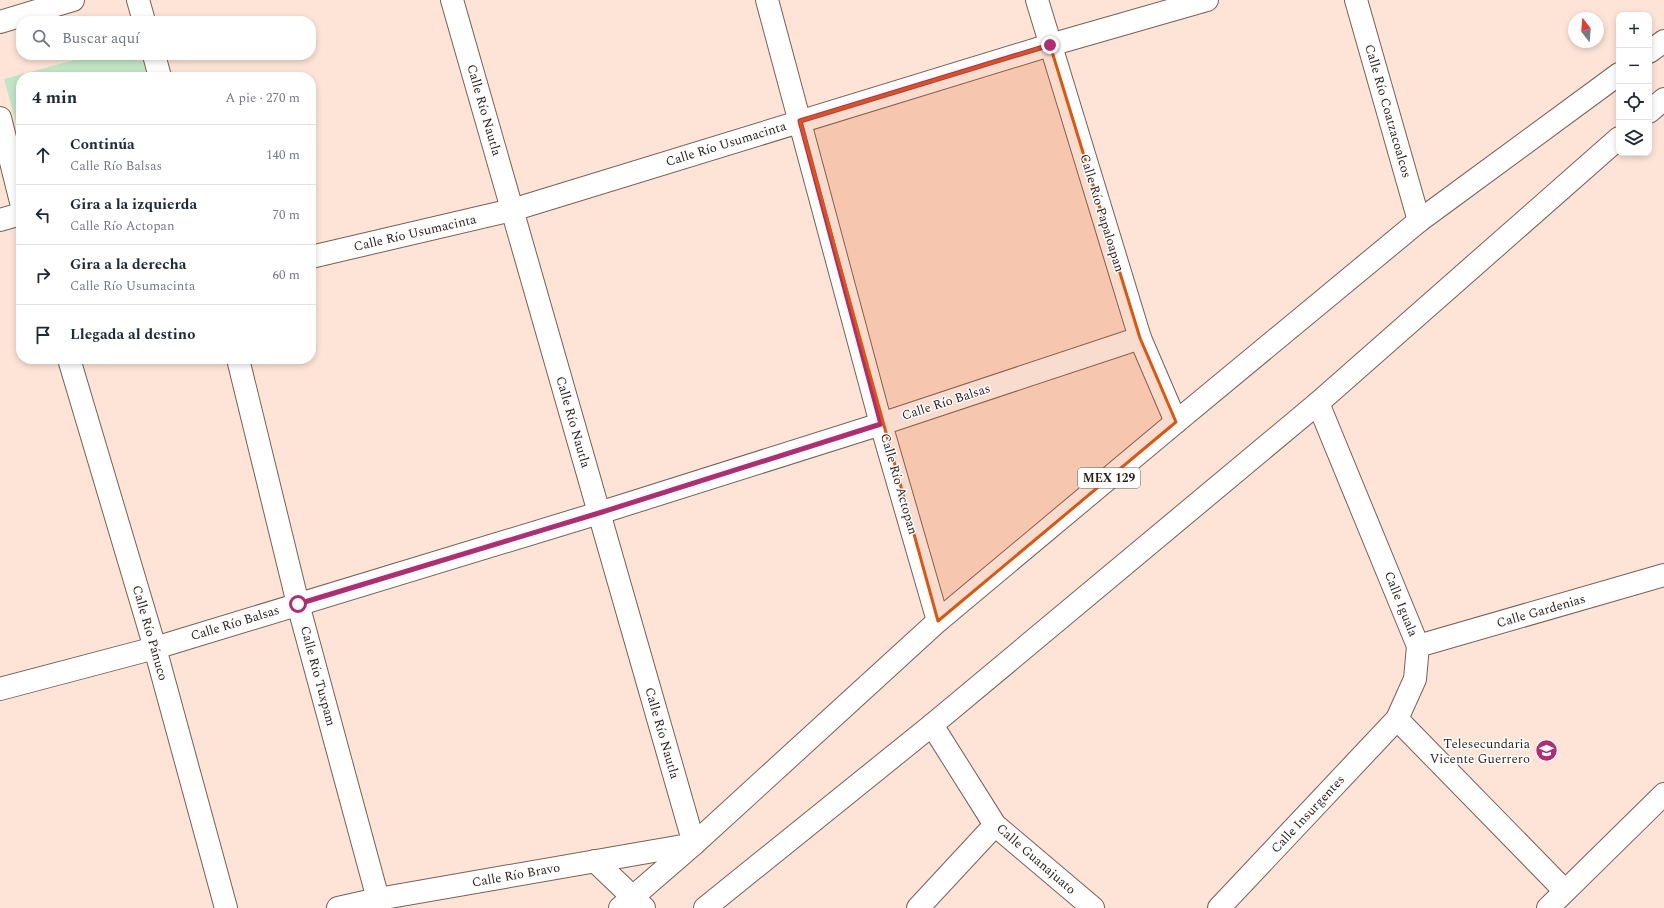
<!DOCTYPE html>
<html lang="es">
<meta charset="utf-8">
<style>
:root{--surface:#fff;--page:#f6f6f7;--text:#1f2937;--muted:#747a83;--line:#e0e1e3}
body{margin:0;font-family:Spectral,serif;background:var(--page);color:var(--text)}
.controls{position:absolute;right:12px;top:12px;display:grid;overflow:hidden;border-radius:8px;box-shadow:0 2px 6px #0003}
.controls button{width:36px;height:36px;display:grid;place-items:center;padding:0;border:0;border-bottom:1px solid var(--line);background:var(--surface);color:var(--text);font:20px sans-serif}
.compass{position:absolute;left:1568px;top:12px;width:36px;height:36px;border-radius:50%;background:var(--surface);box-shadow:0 2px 6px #0003;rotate:344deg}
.stop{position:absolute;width:12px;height:12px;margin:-9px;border:3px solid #b12c71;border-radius:50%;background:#fff}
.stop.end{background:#b12c71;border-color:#fff;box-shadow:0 1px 4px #0008}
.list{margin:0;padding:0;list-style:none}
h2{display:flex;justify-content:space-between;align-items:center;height:52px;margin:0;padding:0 16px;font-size:17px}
h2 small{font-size:13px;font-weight:400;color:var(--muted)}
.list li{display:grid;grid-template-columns:26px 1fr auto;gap:12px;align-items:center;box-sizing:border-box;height:60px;padding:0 16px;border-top:1px solid var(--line)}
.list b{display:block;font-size:15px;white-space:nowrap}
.list p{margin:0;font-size:13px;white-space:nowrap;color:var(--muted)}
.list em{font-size:13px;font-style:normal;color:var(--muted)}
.icon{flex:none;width:22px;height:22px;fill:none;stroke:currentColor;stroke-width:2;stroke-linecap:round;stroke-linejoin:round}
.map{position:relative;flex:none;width:1664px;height:908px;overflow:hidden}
.search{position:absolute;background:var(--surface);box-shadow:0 2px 6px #0003;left:16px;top:16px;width:300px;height:44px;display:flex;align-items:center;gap:10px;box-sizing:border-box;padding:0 14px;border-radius:16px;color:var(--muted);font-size:15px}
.panel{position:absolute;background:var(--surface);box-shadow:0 2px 6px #0003;left:16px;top:72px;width:300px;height:292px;border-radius:16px}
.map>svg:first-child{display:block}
.green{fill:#c2e6c5}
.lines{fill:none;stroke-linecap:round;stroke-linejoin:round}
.minor-casing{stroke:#776155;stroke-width:24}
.primary-casing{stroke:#776155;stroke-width:24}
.minor{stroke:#fff;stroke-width:22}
.primary{stroke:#fff;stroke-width:22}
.route{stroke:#b12c71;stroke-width:5}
.marked{fill:#de560d;fill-opacity:0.2;stroke:#de560d;stroke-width:3;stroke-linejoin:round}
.labels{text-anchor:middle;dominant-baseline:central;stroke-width:3;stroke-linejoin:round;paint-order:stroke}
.shield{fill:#fff;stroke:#68625e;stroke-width:1}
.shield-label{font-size:12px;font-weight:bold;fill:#271e19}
.street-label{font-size:13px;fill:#271e19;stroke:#fff}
.poi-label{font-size:13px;fill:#271e19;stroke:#fff;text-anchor:end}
</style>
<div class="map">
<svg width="1664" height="908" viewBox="0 0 1664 908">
<rect width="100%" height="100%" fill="#fde4d6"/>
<polygon class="green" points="93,55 147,55 153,77 21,77 21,141 4,79"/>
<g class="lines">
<defs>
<g id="minor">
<polyline points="138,0 144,21"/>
<polyline points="767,0 881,424 938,621"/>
<polyline points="1037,0 1140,338 1176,422"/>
<polyline points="1356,0 1419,221"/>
<polyline points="0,22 73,0"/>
<polyline points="154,55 160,77"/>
<polyline points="0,118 21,202"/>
<polyline points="0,220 21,214"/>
<polyline points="311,257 512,210 1050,45 1207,0"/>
<polyline points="69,359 155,648 226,908"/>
<polyline points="238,359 298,604 378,899"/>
<polyline points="1418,646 1664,575"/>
<polyline points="0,689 155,648 599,513 881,424 1140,338"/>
<polyline points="1397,719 1565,891"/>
<polyline points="932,725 995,825 1093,908"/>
<polyline points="595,861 644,908"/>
<polyline points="338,908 378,899 694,844 452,0"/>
<polyline points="918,908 995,825"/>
<polyline points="1219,908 1397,719 1415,679 1418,646 1318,403"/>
<polyline points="1548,908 1664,794"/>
</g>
<g id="primary">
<polyline points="1649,52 1664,41"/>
<polyline points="1649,112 1664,99"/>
<polyline points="620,908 694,844 938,621 1176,422 1419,221 1619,74"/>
<polyline points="705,908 932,725 1318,403 1619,138"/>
</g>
</defs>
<use href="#minor" class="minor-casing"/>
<use href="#primary" class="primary-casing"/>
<use href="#minor" class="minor"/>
<use href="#primary" class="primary"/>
</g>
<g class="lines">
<polyline class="route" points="298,604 599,513 881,424 800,121 1050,45"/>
</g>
<path class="marked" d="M1050,45l90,293 36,84 -238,199 -138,-500z"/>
<defs>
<symbol id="school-disc" viewBox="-11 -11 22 22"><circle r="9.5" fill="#b12c71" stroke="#fff"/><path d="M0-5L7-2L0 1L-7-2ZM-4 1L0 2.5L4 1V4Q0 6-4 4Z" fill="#fff"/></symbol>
</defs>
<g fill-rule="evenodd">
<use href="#school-disc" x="1534" y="738" width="25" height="25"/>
</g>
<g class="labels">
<rect class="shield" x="1078" y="468" width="62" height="20" rx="3"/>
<g class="shield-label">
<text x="1109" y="478">MEX 129</text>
</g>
<g class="street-label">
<text transform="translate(484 110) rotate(74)">Calle Río Nautla</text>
<text transform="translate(1388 111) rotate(74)">Calle Río Coatzacoalcos</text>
<text transform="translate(726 144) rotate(-17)">Calle Río Usumacinta</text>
<text transform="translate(1102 213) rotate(73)">Calle Río Papaloapan</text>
<text transform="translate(415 233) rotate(-13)">Calle Río Usumacinta</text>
<text transform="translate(946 402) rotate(-18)">Calle Río Balsas</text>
<text transform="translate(573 422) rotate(74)">Calle Río Nautla</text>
<text transform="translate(899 484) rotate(74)">Calle Río Actopan</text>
<text transform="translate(1401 604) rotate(68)">Calle Iguala</text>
<text transform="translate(1541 611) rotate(-16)">Calle Gardenias</text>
<text transform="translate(235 623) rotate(-17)">Calle Río Balsas</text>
<text transform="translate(150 633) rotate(74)">Calle Río Pánuco</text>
<text transform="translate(318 676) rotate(75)">Calle Río Tuxpam</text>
<text transform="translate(662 733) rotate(74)">Calle Río Nautla</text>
<text transform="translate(1308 814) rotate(-47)">Calle Insurgentes</text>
<text transform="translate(1036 859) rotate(41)">Calle Guanajuato</text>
<text transform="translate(516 875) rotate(-10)">Calle Río Bravo</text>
</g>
<g class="poi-label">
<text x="1530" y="744">Telesecundaria<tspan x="1530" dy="15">Vicente Guerrero</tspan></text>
</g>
</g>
</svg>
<div class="controls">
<button>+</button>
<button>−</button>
<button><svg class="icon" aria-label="locate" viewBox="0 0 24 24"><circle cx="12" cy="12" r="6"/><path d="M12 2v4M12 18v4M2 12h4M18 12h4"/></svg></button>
<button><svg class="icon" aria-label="layers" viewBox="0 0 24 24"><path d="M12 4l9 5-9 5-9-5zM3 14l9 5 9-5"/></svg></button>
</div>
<svg class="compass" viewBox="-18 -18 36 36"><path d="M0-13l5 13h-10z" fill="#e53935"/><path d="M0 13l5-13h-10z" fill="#747a83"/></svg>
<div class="stop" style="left:298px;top:604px"></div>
<div class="stop end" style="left:1050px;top:45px"></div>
<div class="search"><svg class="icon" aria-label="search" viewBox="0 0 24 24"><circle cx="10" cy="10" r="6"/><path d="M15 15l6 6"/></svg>Buscar aquí</div>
<section class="panel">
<h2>4 min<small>A pie · 270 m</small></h2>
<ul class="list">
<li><svg class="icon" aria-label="ahead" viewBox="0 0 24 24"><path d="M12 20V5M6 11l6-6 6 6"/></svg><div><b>Continúa</b><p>Calle Río Balsas</p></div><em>140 m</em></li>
<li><svg class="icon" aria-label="left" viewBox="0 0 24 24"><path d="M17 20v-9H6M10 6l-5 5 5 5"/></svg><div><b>Gira a la izquierda</b><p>Calle Río Actopan</p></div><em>70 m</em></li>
<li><svg class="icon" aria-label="right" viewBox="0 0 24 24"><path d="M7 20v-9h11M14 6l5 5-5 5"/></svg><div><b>Gira a la derecha</b><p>Calle Río Usumacinta</p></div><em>60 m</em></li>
<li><svg class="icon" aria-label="arrive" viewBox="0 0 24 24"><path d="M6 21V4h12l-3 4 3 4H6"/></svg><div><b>Llegada al destino</b></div></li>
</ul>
</section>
</div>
